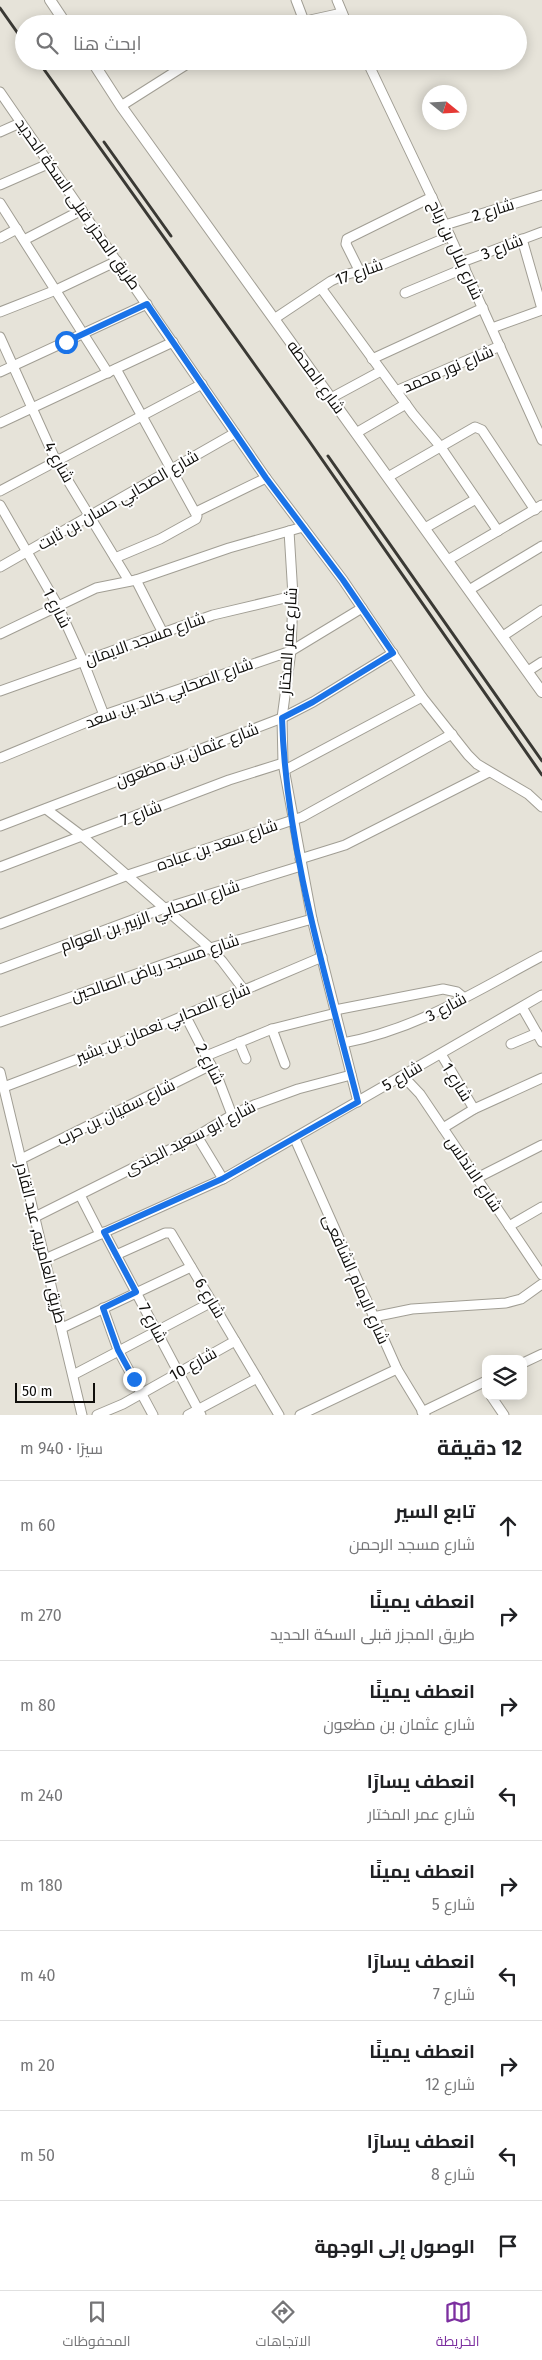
<!DOCTYPE html>
<html lang="ar">
<meta charset="utf-8">
<style>
:root{--surface:#fff;--page:#f6f6f6;--text:#202124;--muted:#757577;--line:#e0e0e0;--accent:#7c2fa0}
body{margin:0;font-family:"Fira Sans",Cairo,sans-serif;background:var(--page);color:var(--text);direction:rtl}
.controls{position:absolute;right:15px;bottom:15px;display:grid;overflow:hidden;border-radius:10px;box-shadow:0 2px 12px #0003}
.controls button{width:45px;height:45px;display:grid;place-items:center;padding:0;border:0;border-bottom:1px solid var(--line);background:var(--surface);color:var(--text);font:25px sans-serif}
.compass{position:absolute;left:422px;top:85px;width:45px;height:45px;border-radius:50%;background:var(--surface);box-shadow:0 2px 12px #0003;rotate:108deg}
.scale{position:absolute;left:15px;bottom:12px;width:80px;box-sizing:border-box;padding-left:5px;border:2px solid #0f0e0b;border-top:0;font-size:14px;line-height:18px;white-space:nowrap;color:#0f0e0b;-webkit-text-stroke:4px #fff;paint-order:stroke}
.stop{position:absolute;width:15px;height:15px;margin:-11px;border:4px solid #1a73e8;border-radius:50%;background:#fff}
.stop.end{background:#1a73e8;border-color:#fff;box-shadow:0 1px 5px #0008}
.list{margin:0;padding:0;list-style:none}
h2{display:flex;justify-content:space-between;align-items:center;height:65px;margin:0;padding:0 20px;font-size:21px}
h2 small{font-size:16px;font-weight:400;color:var(--muted)}
.list li{display:grid;grid-template-columns:32px 1fr auto;gap:15px;align-items:center;box-sizing:border-box;height:90px;padding:0 20px;border-top:1px solid var(--line)}
.list b{display:block;font-size:19px;white-space:nowrap}
.list p{margin:0;font-size:16px;white-space:nowrap;color:var(--muted)}
.list em{font-size:16px;font-style:normal;color:var(--muted)}
.icon{flex:none;width:28px;height:28px;fill:none;stroke:currentColor;stroke-width:2;stroke-linecap:round;stroke-linejoin:round}
.map{position:relative;flex:none;width:542px;height:1415px;overflow:hidden;direction:ltr}
.search{position:absolute;background:var(--surface);box-shadow:0 2px 12px #0003;left:15px;right:15px;top:15px;height:55px;display:flex;align-items:center;gap:12px;box-sizing:border-box;padding:0 18px;border-radius:28px;color:var(--muted);font-size:19px}
.sheet{height:875px;background:var(--surface)}
nav{display:flex;justify-content:space-around;align-items:center;box-sizing:border-box;height:70px;border-top:1px solid var(--line);background:var(--surface);font-size:14px;color:var(--muted)}
nav a{display:grid;justify-items:center;gap:2px}
nav .on{color:var(--accent)}
.map>svg:first-child{display:block}
.lines{fill:none;stroke-linecap:round;stroke-linejoin:round}
.minor-casing{stroke:#a19e94;stroke-width:11}
.tertiary-casing{stroke:#a19e94;stroke-width:12}
.minor{stroke:#fff;stroke-width:9}
.tertiary{stroke:#fff;stroke-width:10}
.rail{stroke:#3a3934;stroke-width:3}
.route{stroke:#1a73e8;stroke-width:6}
.labels{text-anchor:middle;dominant-baseline:central;stroke-width:4;stroke-linejoin:round;paint-order:stroke}
.street-label{font-size:16px;fill:#0f0e0b;stroke:#fff}
</style>
<div class="map">
<svg width="542" height="1415" viewBox="0 0 542 1415">
<rect width="100%" height="100%" fill="#e6e3d9"/>
<g class="lines">
<defs>
<g id="minor">
<polyline points="296,0 304,21"/>
<polyline points="337,0 347,24"/>
<polyline points="140,24 144,22"/>
<polyline points="292,24 342,13"/>
<polyline points="367,61 445,225 542,440"/>
<polyline points="0,92 266,478 343,580 422,697 468,755 477,764 528,794 542,807"/>
<polyline points="121,106 192,61"/>
<polyline points="0,132 20,123"/>
<polyline points="0,185 48,164"/>
<polyline points="0,203 108,373"/>
<polyline points="445,225 542,195"/>
<polyline points="0,238 17,229"/>
<polyline points="522,239 542,309"/>
<polyline points="24,240 82,210"/>
<polyline points="462,262 542,232"/>
<polyline points="360,272 346,244 347,239 432,197"/>
<polyline points="321,288 413,414 440,446 498,531"/>
<polyline points="405,293 465,268"/>
<polyline points="0,312 56,290 117,261"/>
<polyline points="274,319 331,281 344,275 379,266 450,236"/>
<polyline points="492,328 542,310"/>
<polyline points="0,337 56,461 129,581"/>
<polyline points="372,359 483,308"/>
<polyline points="0,372 147,304"/>
<polyline points="396,391 500,346"/>
<polyline points="331,398 381,371"/>
<polyline points="0,423 173,342"/>
<polyline points="356,433 406,404"/>
<polyline points="388,477 475,427 482,430 535,510"/>
<polyline points="0,491 202,384"/>
<polyline points="0,505 58,606 83,661 104,715"/>
<polyline points="196,512 266,478"/>
<polyline points="425,528 476,499"/>
<polyline points="289,531 293,596 291,651 282,718 283,763 312,919 358,1102"/>
<polyline points="115,558 160,539 196,519 197,516 116,369"/>
<polyline points="448,560 542,505"/>
<polyline points="0,567 235,433"/>
<polyline points="136,580 163,633"/>
<polyline points="469,590 542,546"/>
<polyline points="0,634 96,588 136,580 229,548 303,527"/>
<polyline points="503,636 542,610"/>
<polyline points="528,671 542,662"/>
<polyline points="0,691 213,615 293,596"/>
<polyline points="0,758 104,715 291,651 362,608"/>
<polyline points="285,770 422,697"/>
<polyline points="46,809 82,836 210,948 222,961 244,990"/>
<polyline points="0,826 282,718 313,702 393,653"/>
<polyline points="300,859 345,845 489,772"/>
<polyline points="0,867 229,780 283,763"/>
<polyline points="0,924 128,875 302,817 452,734"/>
<polyline points="0,969 162,909 301,866"/>
<polyline points="522,1007 542,1042"/>
<polyline points="335,1010 443,989 457,992 463,997"/>
<polyline points="185,1015 219,1081 232,1115"/>
<polyline points="0,1022 210,948 312,919"/>
<polyline points="272,1029 285,1064"/>
<polyline points="239,1042 246,1059"/>
<path d="M343,1043c75,-14 133,-52 199,-87"/>
<polyline points="511,1044 537,1033"/>
<polyline points="441,1054 474,1109"/>
<polyline points="206,1056 272,1029 336,1013"/>
<polyline points="0,1072 82,1415"/>
<polyline points="403,1076 420,1094 542,1275"/>
<polyline points="4,1087 122,1042 322,957"/>
<polyline points="443,1128 474,1109 542,1078"/>
<polyline points="197,1136 223,1179"/>
<polyline points="295,1139 397,1369 425,1415"/>
<polyline points="21,1159 211,1065"/>
<polyline points="477,1178 542,1145"/>
<polyline points="80,1195 100,1234"/>
<polyline points="35,1217 197,1136 232,1115 254,1105 298,1089 351,1075"/>
<polyline points="509,1226 542,1207"/>
<polyline points="104,1232 201,1415"/>
<polyline points="116,1255 165,1233 171,1233 279,1415"/>
<polyline points="45,1259 223,1179 542,995"/>
<polyline points="103,1308 118,1350 153,1415"/>
<polyline points="373,1317 412,1309 506,1303 521,1299 542,1284"/>
<polyline points="62,1328 191,1267"/>
<polyline points="523,1363 542,1354"/>
<polyline points="73,1375 212,1302"/>
<polyline points="491,1396 504,1415"/>
<polyline points="422,1412 486,1381"/>
<polyline points="97,1415 123,1404 235,1341"/>
<polyline points="188,1415 257,1378"/>
<polyline points="300,1415 397,1369"/>
</g>
<g id="tertiary">
<polyline points="50,0 66,24"/>
<polyline points="92,61 121,106 542,692"/>
</g>
</defs>
<use href="#minor" class="minor-casing"/>
<use href="#tertiary" class="tertiary-casing"/>
<use href="#minor" class="minor"/>
<use href="#tertiary" class="tertiary"/>
<g class="rail">
<polyline points="0,8 24,42"/>
<polyline points="38,61 307,438 542,775"/>
<polyline points="104,142 171,236"/>
<polyline points="328,456 542,761"/>
</g>
</g>
<g class="lines">
<path class="route" d="M66,342l81,-38 119,174 77,102 50,73 -80,49 -31,16c4,130 44,259 76,384l-136,77 -118,53 32,60 -33,16 15,42 16,29"/>
</g>
<g class="labels">
<g class="street-label">
<text transform="translate(78 204) rotate(55)">طريق المجزر قبلى السكة الحديد</text>
<text transform="translate(493 210) rotate(-17)">شارع 2</text>
<text transform="translate(502 247) rotate(-21)">شارع 3</text>
<text transform="translate(456 250) rotate(65)">شارع بلال بن رباح</text>
<text transform="translate(359 272) rotate(-19)">شارع 17</text>
<text transform="translate(448 369) rotate(-23)">شارع نور محمد</text>
<text transform="translate(316 377) rotate(54)">شارع المحطه</text>
<text transform="translate(59 462) rotate(61)">شارع 4</text>
<text transform="translate(118 500) rotate(-30)">شارع الصحابي حسان بن ثابت</text>
<text transform="translate(57 608) rotate(63)">شارع 1</text>
<text transform="translate(145 639) rotate(-20)">شارع مسجد الايمان</text>
<text transform="translate(288 641) rotate(-86)">شارع عمر المختار</text>
<text transform="translate(169 693) rotate(-20)">شارع الصحابي خالد بن سعد</text>
<text transform="translate(187 755) rotate(-21)">شارع عثمان بن مظعون</text>
<text transform="translate(141 813) rotate(-21)">شارع 7</text>
<text transform="translate(217 845) rotate(-19)">شارع سعد بن عباده</text>
<text transform="translate(150 916) rotate(-19)">شارع الصحابي الزبير بن العوام</text>
<text transform="translate(155 968) rotate(-19)">شارع مسجد رياض الصالحين</text>
<text transform="translate(446 1007) rotate(-28)">شارع 3</text>
<text transform="translate(163 1023) rotate(-22)">شارع الصحابي نعمان بن بشير</text>
<text transform="translate(210 1064) rotate(63)">شارع 2</text>
<text transform="translate(402 1076) rotate(-30)">شارع 5</text>
<text transform="translate(457 1082) rotate(58)">شارع 1</text>
<text transform="translate(116 1112) rotate(-26)">شارع سفيان بن حرب</text>
<text transform="translate(190 1138) rotate(-27)">شارع ابو سعيد الجندى</text>
<text transform="translate(474 1174) rotate(56)">شارع الاندلس</text>
<text transform="translate(41 1243) rotate(76)">طريق العامريه, عبد القادر</text>
<text transform="translate(356 1279) rotate(66)">شارع الإمام الشافعى</text>
<text transform="translate(210 1298) rotate(59)">شارع 6</text>
<text transform="translate(153 1323) rotate(62)">شارع 7</text>
<text transform="translate(193 1364) rotate(-29)">شارع 10</text>
</g>
</g>
</svg>
<div class="controls">
<button><svg class="icon" aria-label="layers" viewBox="0 0 24 24"><path d="M12 4l9 5-9 5-9-5zM3 14l9 5 9-5"/></svg></button>
</div>
<svg class="compass" viewBox="-18 -18 36 36"><path d="M0-13l5 13h-10z" fill="#e53935"/><path d="M0 13l5-13h-10z" fill="#757577"/></svg>
<div class="scale">50 m</div>
<div class="stop" style="left:66px;top:342px"></div>
<div class="stop end" style="left:134px;top:1379px"></div>
<div class="search"><svg class="icon" aria-label="search" viewBox="0 0 24 24"><circle cx="10" cy="10" r="6"/><path d="M15 15l6 6"/></svg>ابحث هنا</div>
</div>
<section class="sheet">
<h2>12 دقيقة<small>سيرًا · 940 m</small></h2>
<ul class="list">
<li><svg class="icon" aria-label="ahead" viewBox="0 0 24 24"><path d="M12 20V5M6 11l6-6 6 6"/></svg><div><b>تابع السير</b><p>شارع مسجد الرحمن</p></div><em>60 m</em></li>
<li><svg class="icon" aria-label="right" viewBox="0 0 24 24"><path d="M7 20v-9h11M14 6l5 5-5 5"/></svg><div><b>انعطف يمينًا</b><p>طريق المجزر قبلى السكة الحديد</p></div><em>270 m</em></li>
<li><svg class="icon" aria-label="right" viewBox="0 0 24 24"><path d="M7 20v-9h11M14 6l5 5-5 5"/></svg><div><b>انعطف يمينًا</b><p>شارع عثمان بن مظعون</p></div><em>80 m</em></li>
<li><svg class="icon" aria-label="left" viewBox="0 0 24 24"><path d="M17 20v-9H6M10 6l-5 5 5 5"/></svg><div><b>انعطف يسارًا</b><p>شارع عمر المختار</p></div><em>240 m</em></li>
<li><svg class="icon" aria-label="right" viewBox="0 0 24 24"><path d="M7 20v-9h11M14 6l5 5-5 5"/></svg><div><b>انعطف يمينًا</b><p>شارع 5</p></div><em>180 m</em></li>
<li><svg class="icon" aria-label="left" viewBox="0 0 24 24"><path d="M17 20v-9H6M10 6l-5 5 5 5"/></svg><div><b>انعطف يسارًا</b><p>شارع 7</p></div><em>40 m</em></li>
<li><svg class="icon" aria-label="right" viewBox="0 0 24 24"><path d="M7 20v-9h11M14 6l5 5-5 5"/></svg><div><b>انعطف يمينًا</b><p>شارع 12</p></div><em>20 m</em></li>
<li><svg class="icon" aria-label="left" viewBox="0 0 24 24"><path d="M17 20v-9H6M10 6l-5 5 5 5"/></svg><div><b>انعطف يسارًا</b><p>شارع 8</p></div><em>50 m</em></li>
<li><svg class="icon" aria-label="arrive" viewBox="0 0 24 24"><path d="M6 21V4h12l-3 4 3 4H6"/></svg><div><b>الوصول إلى الوجهة</b></div></li>
</ul>
</section>
<nav>
<a class="on"><svg class="icon" aria-label="map" viewBox="0 0 24 24"><path d="M3 6l6-2 6 2 6-2v14l-6 2-6-2-6 2zM9 4v14M15 6v14"/></svg>الخريطة</a>
<a><svg class="icon" aria-label="directions" viewBox="0 0 24 24"><path d="M12 3l9 9-9 9-9-9zM9 14v-3h6M13 9l2 2-2 2"/></svg>الاتجاهات</a>
<a><svg class="icon" aria-label="saved" viewBox="0 0 24 24"><path d="M7 4h10v16l-5-4-5 4z"/></svg>المحفوظات</a>
</nav>
